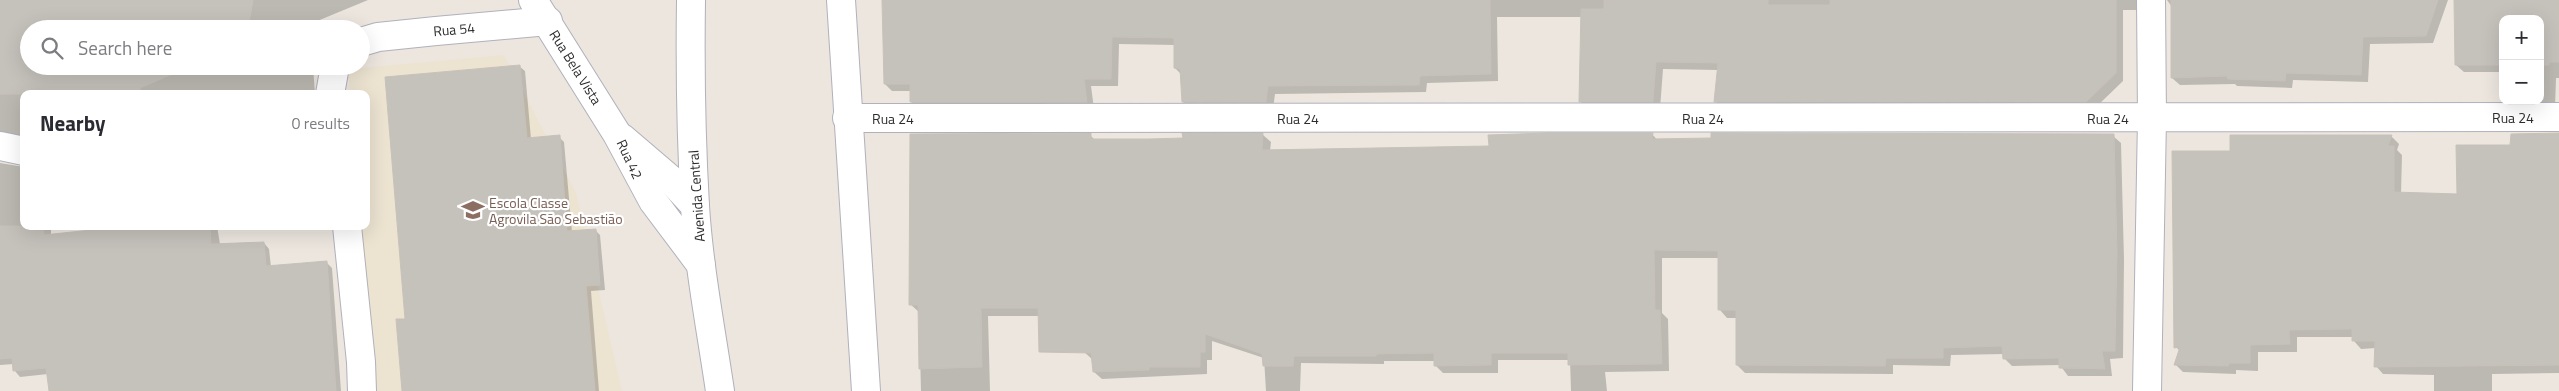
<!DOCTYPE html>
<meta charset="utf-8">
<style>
:root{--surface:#fff;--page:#f2f2f3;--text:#2b2b33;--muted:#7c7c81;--line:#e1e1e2}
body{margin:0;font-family:"Titillium Web",sans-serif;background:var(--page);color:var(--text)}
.controls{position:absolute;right:15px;top:15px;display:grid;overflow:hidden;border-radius:10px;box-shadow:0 5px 20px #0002}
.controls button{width:45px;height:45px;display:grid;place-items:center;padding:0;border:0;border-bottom:1px solid var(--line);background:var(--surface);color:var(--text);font:25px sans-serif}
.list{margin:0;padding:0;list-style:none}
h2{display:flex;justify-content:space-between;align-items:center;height:65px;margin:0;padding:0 20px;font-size:21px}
h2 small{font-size:16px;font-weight:400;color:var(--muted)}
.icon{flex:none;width:28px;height:28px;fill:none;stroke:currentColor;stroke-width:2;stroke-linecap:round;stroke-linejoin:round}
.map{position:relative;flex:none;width:2559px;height:391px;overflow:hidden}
.search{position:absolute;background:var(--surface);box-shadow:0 5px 20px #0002;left:20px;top:20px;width:350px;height:55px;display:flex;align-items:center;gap:12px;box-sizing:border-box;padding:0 18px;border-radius:28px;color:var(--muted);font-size:19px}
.panel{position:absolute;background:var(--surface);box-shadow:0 5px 20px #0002;left:20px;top:90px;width:350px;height:140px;border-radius:10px}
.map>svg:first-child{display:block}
.education{fill:#ece3d1}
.shadow{fill:#0003}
.building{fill:#c5c1bb;stroke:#c7c2b9}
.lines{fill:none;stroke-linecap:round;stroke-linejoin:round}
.minor-casing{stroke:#b0b1bb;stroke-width:30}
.minor{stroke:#fff;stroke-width:28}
.labels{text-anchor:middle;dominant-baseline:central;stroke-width:4.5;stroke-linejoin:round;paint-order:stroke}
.street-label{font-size:14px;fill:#2c2c2c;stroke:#fff}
.education-label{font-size:14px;fill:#785e54;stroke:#fff;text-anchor:start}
</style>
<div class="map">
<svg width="2559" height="391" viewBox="0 0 2559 391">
<rect width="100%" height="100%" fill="#ece6df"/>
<polygon class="education" points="504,55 576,193 622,391 376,391 362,226 366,226 366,94 350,94 348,69"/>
<g class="shadow">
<polygon points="0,0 368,0 310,24 310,29 29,29 29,66 313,66 315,94 24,94 24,139 0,137"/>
<polygon points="883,0 2145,0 2143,10 2123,10 2123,81 2094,109 1723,109 1715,101 1718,70 1663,69 1660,109 1588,109 1580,101 1582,17 1497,17 1498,81 1427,83 1426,92 1275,94 1273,109 1190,109 1183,102 1182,75 1175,68 1175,45 1119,44 1118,86 1091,86 1094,109 919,109 911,102 911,91 892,91 885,84"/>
<polygon points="2167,0 2448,0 2433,43 2370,44 2368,82 2293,80 2292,88 2237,86 2235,84 2180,85 2172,78 2172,7"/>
<polygon points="2455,0 2559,0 2559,78 2556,78 2555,108 2523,108 2516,101 2540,101 2540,19 2503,19 2503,72 2464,72 2456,65"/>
<polygon points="519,66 525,71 531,139 559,137 564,142 572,232 595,230 600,235 605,290 591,291 599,391 403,391 407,320"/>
<polygon points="1652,134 1658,141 2113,136 2121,143 2124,260 2123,358 2110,359 2112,376 2068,376 2060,365 2012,366 2004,358 2004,354 1951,355 1950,366 1893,365 1893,374 1745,373 1737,365 1737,318 1727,318 1720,310 1719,258 1662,258 1662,313 1668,319 1669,371 1605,372 1607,391 1571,391 1570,360 1498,360 1498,373 1443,373 1435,365 1435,361 1384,361 1384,364 1301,363 1300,391 1266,391 1264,358 1212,341 1212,360 1207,360 1207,374 1102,379 1094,372 1093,360 1044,316 988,316 990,391 921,391 919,312 910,304 1090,135 1095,140 1149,140 1263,135 1271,142 1270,151 1490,147"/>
<polygon points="2512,134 2559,134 2559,373 2492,374 2492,391 2434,391 2434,375 2383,374 2376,366 2376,348 2361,349 2354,341 2354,337 2297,337 2297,352 2258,352 2258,371 2236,370 2236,374 2183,372 2175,364 2180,351 2176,347 2231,153 2391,136 2399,144 2397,150 2402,155 2401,194 2458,195 2511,147"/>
<polygon points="0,163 24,167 24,226 51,226 51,236 116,229 116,226 217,226 220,244 264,243 269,249 271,267 326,262 332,268 341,391 52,391 48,374 20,377 15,371 14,364 0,365"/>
</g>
<g class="building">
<polygon points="0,0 253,0 248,29 29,29 29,66 191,66 140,88 141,94 0,94"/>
<polygon points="882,0 1490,0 1491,74 1420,76 1419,85 1268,86 1266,102 1182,102 1180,69 1174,68 1174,38 1112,37 1111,79 1084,79 1087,102 910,102 910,84 884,84"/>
<polygon points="1604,0 1768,0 1768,5 1830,5 1830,0 2116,0 2116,73 2086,102 1714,102 1718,63 1656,62 1653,102 1579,102 1581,9 1604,9"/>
<polygon points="2171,0 2438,0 2426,36 2363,37 2361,75 2286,73 2285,81 2228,79 2227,76 2171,78"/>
<polygon points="2454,0 2559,0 2559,62 2549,62 2549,65 2540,65 2540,19 2503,19 2503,65 2455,65"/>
<polygon points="520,65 527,138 560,135 567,231 596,229 600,285 586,286 595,391 402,391 396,319 405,319 385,77"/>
<polygon points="1091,133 1091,139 1149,139 1183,138 1182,133 1263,133 1262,150 1489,146 1488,135 1547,133 1653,133 1652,139 1711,138 1711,133 2114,134 2117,252 2115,351 2102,351 2105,369 2059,368 2059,358 2003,359 2002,346 1943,348 1943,358 1886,358 1885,366 1736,365 1736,310 1718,310 1718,251 1654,250 1655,310 1660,310 1662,364 1568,365 1568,353 1491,353 1491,365 1434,366 1434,353 1376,354 1376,356 1294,356 1293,366 1263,366 1262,354 1205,334 1205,352 1200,352 1200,367 1149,367 1149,370 1093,372 1091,353 1039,352 1038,308 981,308 982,367 919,369 918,305 909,305 910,134"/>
<polygon points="2559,133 2559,365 2374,367 2375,341 2352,341 2352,329 2289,330 2290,344 2250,345 2250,363 2229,363 2228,366 2174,365 2180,347 2174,348 2172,151 2230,151 2230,135 2392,135 2388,146 2394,146 2394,192 2457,194 2456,145 2510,145 2511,134"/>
<polygon points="0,226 43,226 44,235 128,226 210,226 211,244 264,242 266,266 327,261 336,391 49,391 46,368 13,371 12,358 0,359"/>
</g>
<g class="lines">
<defs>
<g id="minor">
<polyline points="533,0 617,134 653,201 701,265"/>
<path d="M691,0c-1,68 0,137 4,206 4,62 16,124 25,185"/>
<polyline points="841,0 866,391"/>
<polyline points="361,42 378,37 436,31 548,21"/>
<polyline points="330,94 335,66"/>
<polyline points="847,118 2559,117"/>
<polyline points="622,138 670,179 695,206"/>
<polyline points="0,146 24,151"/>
<polyline points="347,226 361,362 362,391"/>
<polyline points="2147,391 2152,118 2151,0"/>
</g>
</defs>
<use href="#minor" class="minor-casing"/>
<use href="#minor" class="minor"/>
</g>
<defs>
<symbol id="school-bare" viewBox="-9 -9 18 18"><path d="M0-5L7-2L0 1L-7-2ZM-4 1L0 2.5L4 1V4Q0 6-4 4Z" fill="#8d6e63" stroke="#fff" stroke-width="2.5" paint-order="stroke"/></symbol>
</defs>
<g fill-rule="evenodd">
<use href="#school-bare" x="457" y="194" width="32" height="32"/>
</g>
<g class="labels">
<g class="street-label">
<text transform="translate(454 29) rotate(-5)">Rua 54</text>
<text transform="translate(576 67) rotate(58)">Rua Bela Vista</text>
<text x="2513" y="117">Rua 24</text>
<text x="893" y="118">Rua 24</text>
<text x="1298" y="118">Rua 24</text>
<text x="1703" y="118">Rua 24</text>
<text x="2108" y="118">Rua 24</text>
<text transform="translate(630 159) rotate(65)">Rua 42</text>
<text transform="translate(696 196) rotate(-94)">Avenida Central</text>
</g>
<g class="education-label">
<text x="489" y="202">Escola Classe<tspan x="489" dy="16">Agrovila São Sebastião</tspan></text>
</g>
</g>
</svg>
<div class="controls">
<button>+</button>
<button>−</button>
</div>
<div class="search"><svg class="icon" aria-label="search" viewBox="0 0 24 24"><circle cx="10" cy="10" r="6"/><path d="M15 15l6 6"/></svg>Search here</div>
<section class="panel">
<h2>Nearby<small>0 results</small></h2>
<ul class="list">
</ul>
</section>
</div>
